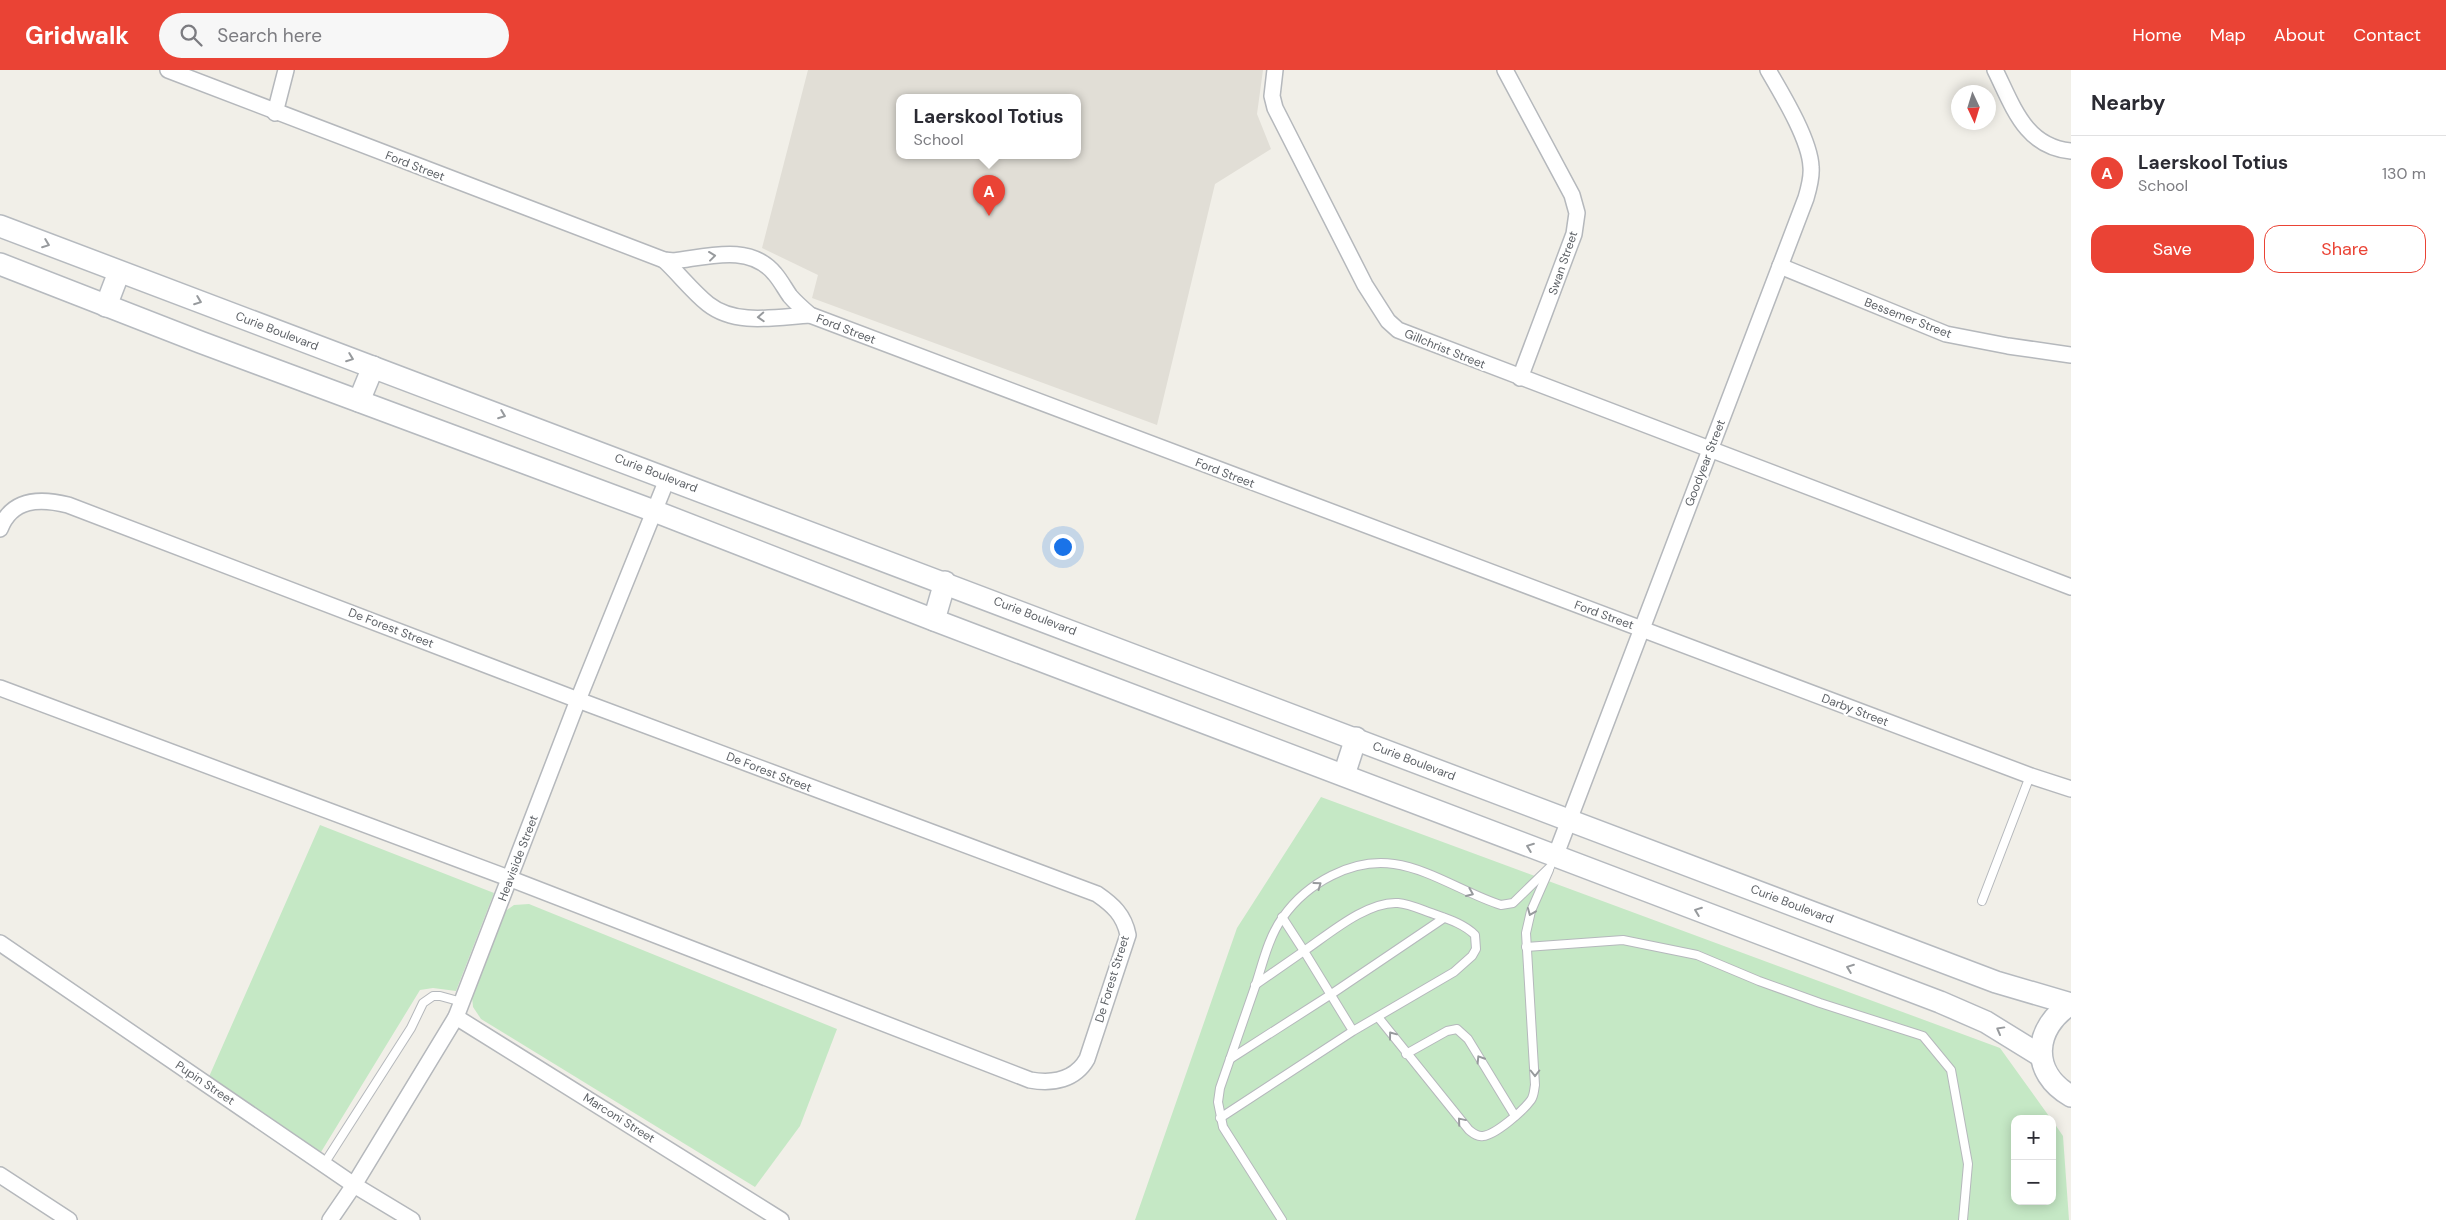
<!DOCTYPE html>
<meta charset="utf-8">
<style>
:root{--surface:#fff;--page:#f7f7f7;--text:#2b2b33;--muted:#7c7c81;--line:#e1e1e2;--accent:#ea4335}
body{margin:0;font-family:"DM Sans",sans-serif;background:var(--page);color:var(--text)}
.controls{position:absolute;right:15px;bottom:15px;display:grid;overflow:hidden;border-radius:10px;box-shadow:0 2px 12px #0003}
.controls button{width:45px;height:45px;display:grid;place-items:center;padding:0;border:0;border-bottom:1px solid var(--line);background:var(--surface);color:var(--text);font:25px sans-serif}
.compass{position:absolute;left:1951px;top:15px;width:45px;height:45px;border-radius:50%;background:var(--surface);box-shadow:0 2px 12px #0003;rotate:176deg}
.you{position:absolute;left:1062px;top:476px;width:18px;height:18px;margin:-12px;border:4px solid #fff;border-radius:50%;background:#1a73e8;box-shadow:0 0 0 8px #1a73e833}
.badge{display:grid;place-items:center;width:32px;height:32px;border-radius:50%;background:var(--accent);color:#fff;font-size:16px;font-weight:700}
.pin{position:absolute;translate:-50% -41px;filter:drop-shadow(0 1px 2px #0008)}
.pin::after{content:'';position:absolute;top:26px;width:18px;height:15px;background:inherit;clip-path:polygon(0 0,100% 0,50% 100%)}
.popup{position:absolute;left:896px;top:24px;width:185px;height:65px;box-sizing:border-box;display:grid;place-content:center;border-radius:10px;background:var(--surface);filter:drop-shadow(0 1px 4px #0005);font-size:16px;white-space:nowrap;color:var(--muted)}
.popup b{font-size:19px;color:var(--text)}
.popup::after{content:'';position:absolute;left:50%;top:100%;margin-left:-10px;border:10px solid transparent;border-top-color:var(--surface)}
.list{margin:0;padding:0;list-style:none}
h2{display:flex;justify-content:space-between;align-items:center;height:65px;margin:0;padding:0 20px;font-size:21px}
h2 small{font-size:16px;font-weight:400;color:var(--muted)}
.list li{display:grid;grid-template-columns:32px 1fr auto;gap:15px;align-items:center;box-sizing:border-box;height:75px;padding:0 20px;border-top:1px solid var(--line)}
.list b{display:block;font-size:19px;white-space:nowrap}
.list p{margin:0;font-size:16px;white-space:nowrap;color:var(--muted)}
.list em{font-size:16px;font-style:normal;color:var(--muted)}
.actions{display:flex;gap:10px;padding:15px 20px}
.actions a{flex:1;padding:11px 0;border:1px solid var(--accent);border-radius:15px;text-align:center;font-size:18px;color:var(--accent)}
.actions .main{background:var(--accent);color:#fff}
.icon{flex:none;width:28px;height:28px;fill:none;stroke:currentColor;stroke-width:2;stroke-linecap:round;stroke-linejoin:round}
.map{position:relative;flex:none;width:2071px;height:1150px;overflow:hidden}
header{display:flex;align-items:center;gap:30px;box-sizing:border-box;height:70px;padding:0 25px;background:var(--accent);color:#fff}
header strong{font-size:24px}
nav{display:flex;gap:28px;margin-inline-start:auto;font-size:18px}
.search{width:350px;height:45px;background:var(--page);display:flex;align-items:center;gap:12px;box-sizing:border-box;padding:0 18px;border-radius:28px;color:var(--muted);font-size:19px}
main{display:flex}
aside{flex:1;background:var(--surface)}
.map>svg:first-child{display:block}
.education{fill:#e1ded6;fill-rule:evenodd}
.green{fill:#c5e8c5}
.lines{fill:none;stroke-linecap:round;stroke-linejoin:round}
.lane-casing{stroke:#b5b8bc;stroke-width:10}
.street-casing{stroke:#b5b8bc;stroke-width:18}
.secondary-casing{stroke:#b6babf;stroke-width:24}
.lane{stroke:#fff;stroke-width:8}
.street{stroke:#fff;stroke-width:15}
.secondary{stroke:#fff;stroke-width:21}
.oneway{stroke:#979a9d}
.labels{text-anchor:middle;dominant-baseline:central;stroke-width:4.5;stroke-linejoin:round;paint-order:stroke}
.street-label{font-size:12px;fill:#5f6368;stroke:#fff}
</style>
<header>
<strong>Gridwalk</strong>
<div class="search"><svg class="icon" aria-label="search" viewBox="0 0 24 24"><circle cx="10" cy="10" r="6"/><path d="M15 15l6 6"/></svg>Search here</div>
<nav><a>Home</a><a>Map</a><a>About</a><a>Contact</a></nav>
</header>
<main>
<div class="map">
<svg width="2071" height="1150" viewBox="0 0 2071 1150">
<rect width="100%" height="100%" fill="#f1efe8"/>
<path class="education" d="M808,0h455l-6,44 14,35 -56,35 -58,241 -345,-127 6,-23 -56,-27zM900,27h178v58h-178z"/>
<g class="green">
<polygon points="1321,727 2000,978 2051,1049 2015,1049 2015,1131 2052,1131 2052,1050 2063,1066 2069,1150 1135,1150 1237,858"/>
<polygon points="320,755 494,823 456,921 433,918 420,920 321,1082 208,1009"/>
<polygon points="529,834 837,959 800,1056 755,1117 481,949 473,937 472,927 504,842 514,835"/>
</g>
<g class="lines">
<defs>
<g id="lane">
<polyline points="1982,831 2030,706"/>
<polyline points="1526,877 1623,870 1697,885 1759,911 1820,933 1923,966 1951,1000 1968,1094 1963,1150"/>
<polyline points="1255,915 1304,881 1282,847"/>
<path d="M1378,947l91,113c4,3 8,7 14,6 12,-1 40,-25 48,-36 3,-4 3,-10 4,-15l-9,-152 5,-22 18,-41"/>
<polyline points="1406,984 1447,961 1457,959 1468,969 1515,1046"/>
<polyline points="1230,989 1330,925 1444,848"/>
<path d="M1220,1048l133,-87 101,-59 18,-16 4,-7 -1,-14c-11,-11 -27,-16 -41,-21 -12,-4 -24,-10 -36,-11 -31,-2 -69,31 -94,48l49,80"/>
<polyline points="324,1094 411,958 423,933 433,926 440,926 462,932"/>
<path d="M1282,1150l-59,-93 -5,-25 2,-14c12,-35 24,-70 36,-104 7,-22 13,-48 27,-67 24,-34 69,-59 111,-53 36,5 72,30 107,41l12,-2 37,-36"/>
</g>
<g id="street">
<path d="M168,0l496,190 10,1c33,-4 76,-18 101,13 6,7 10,15 15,22 6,7 13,13 20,19l1221,461 40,13"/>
<polyline points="1275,0 1272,26 1275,38 1365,215 1388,251 1398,260 2071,517"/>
<polyline points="1505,0 1572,125 1577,143 1574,164 1520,308"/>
<path d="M1995,0c18,36 30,77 76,81"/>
<polyline points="275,43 286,0"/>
<path d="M664,190c15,14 28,31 44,44 28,22 68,13 102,11"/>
<polyline points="1780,196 1946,264 2008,276 2071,285"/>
<path d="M0,459c12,-31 40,-31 68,-24l510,195 519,194c16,11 27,21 31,41l-41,124c-12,21 -34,25 -57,21l-519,-201 -511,-191"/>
<path d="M1555,787l251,-659c3,-10 6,-21 5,-31 -1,-27 -29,-73 -43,-97"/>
<polyline points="0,873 354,1115 412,1150"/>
<polyline points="456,947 781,1150"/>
<polyline points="0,1105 69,1150"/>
<polyline points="330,1150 354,1115 456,947 578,630 668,407"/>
</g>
<g id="secondary">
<polyline points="0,156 1996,912 2071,934"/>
<polyline points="0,194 200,272 654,441 934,550 1940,932 1986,952 2041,986"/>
<polyline points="106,236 119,202"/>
<polyline points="359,331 373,297"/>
<polyline points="934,550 945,512"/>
<polyline points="1344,705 1356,668"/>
<path d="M2071,934c-38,24 -41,69 0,92"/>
</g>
</defs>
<use href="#lane" class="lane-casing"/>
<use href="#street" class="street-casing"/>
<use href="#secondary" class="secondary-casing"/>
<use href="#lane" class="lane"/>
<use href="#street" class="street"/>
<use href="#secondary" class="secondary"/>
</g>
<defs><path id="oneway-chevron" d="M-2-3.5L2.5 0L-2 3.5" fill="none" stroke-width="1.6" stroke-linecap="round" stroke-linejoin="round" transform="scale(1.25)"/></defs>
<g class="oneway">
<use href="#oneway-chevron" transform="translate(46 174) rotate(21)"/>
<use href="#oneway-chevron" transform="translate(712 186) rotate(-7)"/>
<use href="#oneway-chevron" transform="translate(198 231) rotate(21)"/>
<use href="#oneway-chevron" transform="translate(761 247) rotate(177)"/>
<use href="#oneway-chevron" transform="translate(350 288) rotate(21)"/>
<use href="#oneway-chevron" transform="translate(502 345) rotate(21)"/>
<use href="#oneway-chevron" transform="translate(1530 777) rotate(-159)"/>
<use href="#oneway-chevron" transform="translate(1318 815) rotate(-36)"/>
<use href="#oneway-chevron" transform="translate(1470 823) rotate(23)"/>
<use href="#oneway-chevron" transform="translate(1698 841) rotate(-159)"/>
<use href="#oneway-chevron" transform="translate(1531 842) rotate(112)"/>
<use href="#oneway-chevron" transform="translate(1850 898) rotate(-159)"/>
<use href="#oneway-chevron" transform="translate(2000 960) rotate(-151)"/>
<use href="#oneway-chevron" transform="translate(1392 965) rotate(-127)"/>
<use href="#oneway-chevron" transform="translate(1480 989) rotate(-122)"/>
<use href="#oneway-chevron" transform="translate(1535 1003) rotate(90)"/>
<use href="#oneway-chevron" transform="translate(1461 1051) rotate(-130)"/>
</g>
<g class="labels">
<g class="street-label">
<text transform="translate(415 96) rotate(21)">Ford Street</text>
<text transform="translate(1563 193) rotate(-71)">Swan Street</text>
<text transform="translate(1908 248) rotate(21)">Bessemer Street</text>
<text transform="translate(846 259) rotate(21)">Ford Street</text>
<text transform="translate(277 261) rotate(21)">Curie Boulevard</text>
<text transform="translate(1445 279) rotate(22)">Gillchrist Street</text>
<text transform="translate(1705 393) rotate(-69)">Goodyear Street</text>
<text transform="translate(656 403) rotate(21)">Curie Boulevard</text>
<text transform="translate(1225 403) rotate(21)">Ford Street</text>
<text transform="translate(1604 545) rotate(20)">Ford Street</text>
<text transform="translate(1035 546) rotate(21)">Curie Boulevard</text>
<text transform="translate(391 558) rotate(21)">De Forest Street</text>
<text transform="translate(1855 640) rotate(21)">Darby Street</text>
<text transform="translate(1414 691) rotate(21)">Curie Boulevard</text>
<text transform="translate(769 702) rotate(21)">De Forest Street</text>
<text transform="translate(518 788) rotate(-69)">Heaviside Street</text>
<text transform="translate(1792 834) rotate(21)">Curie Boulevard</text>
<text transform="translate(1112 909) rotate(-73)">De Forest Street</text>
<text transform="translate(205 1013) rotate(34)">Pupin Street</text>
<text transform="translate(619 1048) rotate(32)">Marconi Street</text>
</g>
</g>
</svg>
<div class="controls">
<button>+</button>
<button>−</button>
</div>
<svg class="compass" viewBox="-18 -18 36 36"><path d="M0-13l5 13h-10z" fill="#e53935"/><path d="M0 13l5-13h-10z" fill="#7c7c81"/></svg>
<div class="you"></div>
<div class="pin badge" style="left:989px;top:146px">A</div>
<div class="popup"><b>Laerskool Totius</b>School</div>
</div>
<aside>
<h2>Nearby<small></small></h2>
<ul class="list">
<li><span class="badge">A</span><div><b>Laerskool Totius</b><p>School</p></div><em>130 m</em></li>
</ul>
<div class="actions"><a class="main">Save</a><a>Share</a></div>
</aside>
</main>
